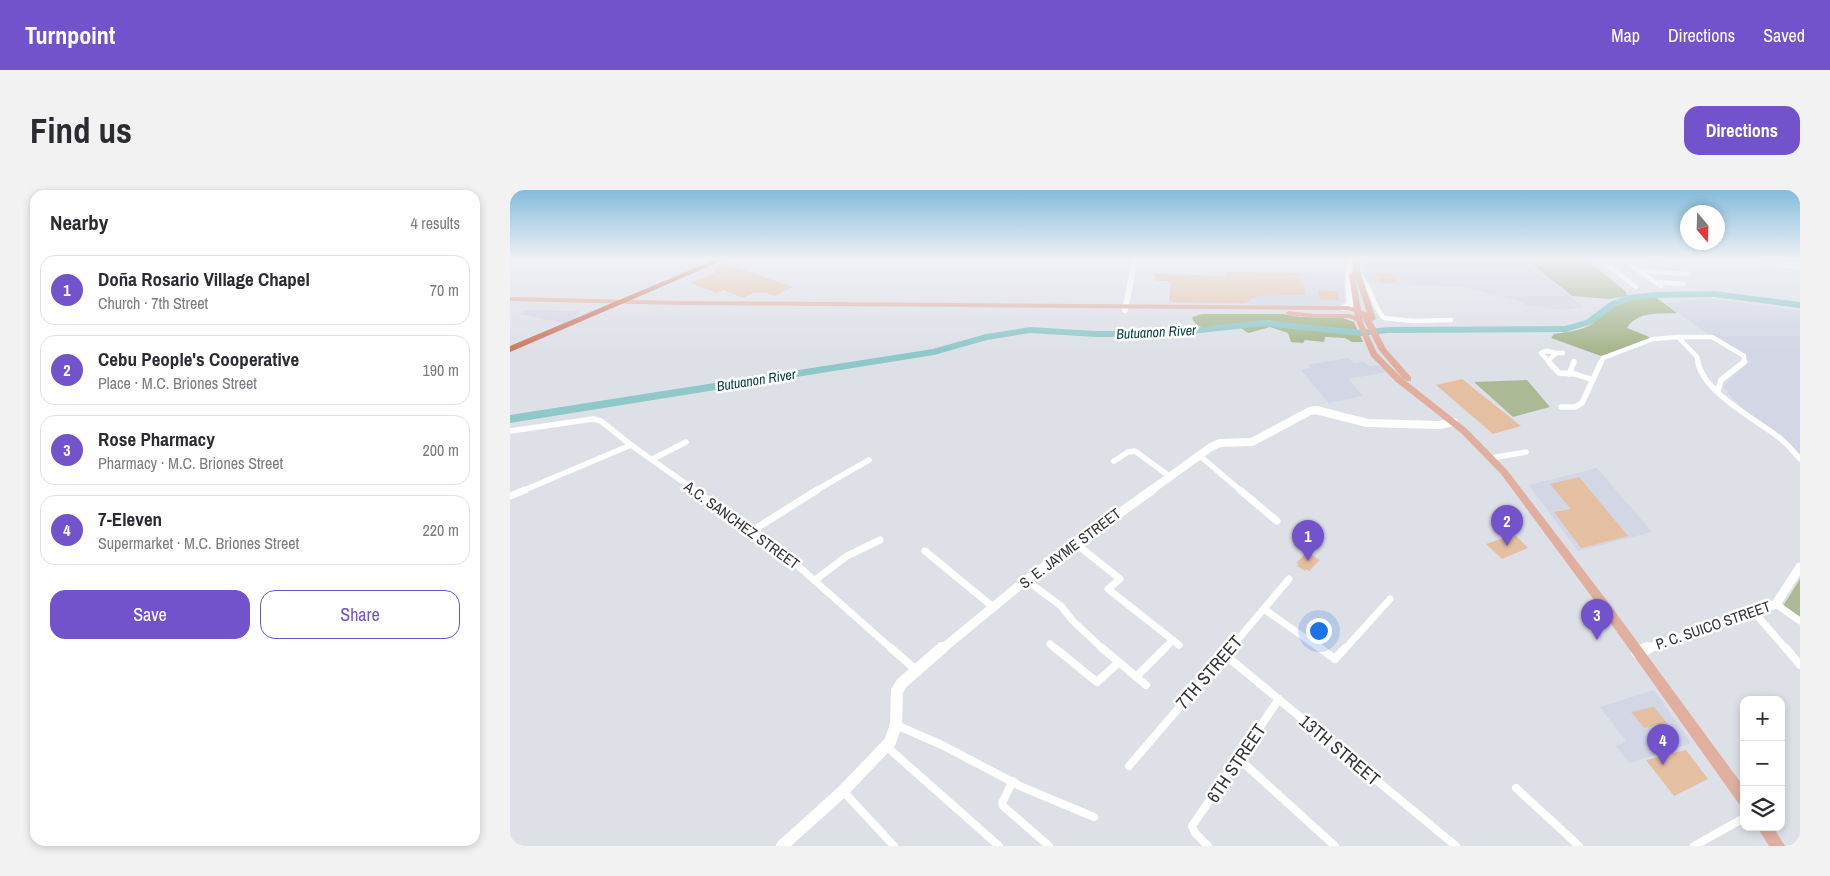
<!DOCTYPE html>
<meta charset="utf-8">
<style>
:root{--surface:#fff;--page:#f2f2f3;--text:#2b2b33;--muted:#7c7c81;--line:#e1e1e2;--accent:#7353cc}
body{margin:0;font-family:"Archivo Narrow",sans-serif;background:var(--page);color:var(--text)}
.controls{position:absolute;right:15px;bottom:15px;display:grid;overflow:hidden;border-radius:10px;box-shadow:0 2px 8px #0003}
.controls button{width:45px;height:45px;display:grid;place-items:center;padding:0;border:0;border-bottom:1px solid var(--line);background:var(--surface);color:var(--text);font:25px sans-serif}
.compass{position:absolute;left:1170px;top:15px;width:45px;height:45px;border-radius:50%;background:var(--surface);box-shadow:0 2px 8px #0003;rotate:161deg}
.you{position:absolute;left:808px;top:440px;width:18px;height:18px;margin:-12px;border:4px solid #fff;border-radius:50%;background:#1a73e8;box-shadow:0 0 0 8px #1a73e833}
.badge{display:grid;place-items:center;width:32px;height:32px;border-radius:50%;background:var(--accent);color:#fff;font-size:16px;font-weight:700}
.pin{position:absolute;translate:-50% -41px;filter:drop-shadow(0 1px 2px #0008)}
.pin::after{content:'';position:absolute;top:26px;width:18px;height:15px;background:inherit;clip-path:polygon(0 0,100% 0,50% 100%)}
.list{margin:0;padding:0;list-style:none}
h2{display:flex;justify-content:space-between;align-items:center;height:65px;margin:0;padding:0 20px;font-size:21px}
h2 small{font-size:16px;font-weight:400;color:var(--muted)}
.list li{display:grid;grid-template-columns:32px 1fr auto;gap:15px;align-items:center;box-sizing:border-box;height:70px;margin:0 10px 10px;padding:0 10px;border:1px solid var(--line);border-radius:15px}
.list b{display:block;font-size:19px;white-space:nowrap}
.list p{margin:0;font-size:16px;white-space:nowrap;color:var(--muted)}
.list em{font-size:16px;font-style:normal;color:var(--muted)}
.actions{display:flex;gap:10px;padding:15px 20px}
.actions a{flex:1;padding:11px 0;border:1px solid var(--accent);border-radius:15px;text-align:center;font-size:18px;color:var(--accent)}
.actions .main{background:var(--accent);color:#fff}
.icon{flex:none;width:28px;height:28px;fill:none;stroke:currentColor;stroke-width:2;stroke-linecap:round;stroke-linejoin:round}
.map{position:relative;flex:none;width:1290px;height:656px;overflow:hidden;border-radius:15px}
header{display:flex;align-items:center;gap:30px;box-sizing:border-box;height:70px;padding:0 25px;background:var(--accent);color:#fff}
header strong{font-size:24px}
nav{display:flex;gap:28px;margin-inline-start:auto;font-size:18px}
.intro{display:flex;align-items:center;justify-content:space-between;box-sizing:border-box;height:120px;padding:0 30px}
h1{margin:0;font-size:35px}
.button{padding:12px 22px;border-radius:15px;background:var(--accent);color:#fff;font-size:18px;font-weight:700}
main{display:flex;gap:30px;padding:0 30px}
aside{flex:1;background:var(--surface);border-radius:15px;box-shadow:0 2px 8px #0003}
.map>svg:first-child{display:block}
.built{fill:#d2d6e5}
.green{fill:#acb995}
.forest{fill:#a7b68d}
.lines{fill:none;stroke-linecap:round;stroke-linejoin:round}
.river{fill:#8ec8c9;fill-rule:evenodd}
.building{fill:#e5bfa2}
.street-far3{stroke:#fff;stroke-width:4.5}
.street-far2{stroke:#fff;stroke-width:5.5}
.street-far1{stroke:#fff;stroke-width:7}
.street{stroke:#fff;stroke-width:8}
.secondary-far3{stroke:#fff;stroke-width:6}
.secondary-far2{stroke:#fff;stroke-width:8}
.secondary-far1{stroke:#fff;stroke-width:9}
.secondary{stroke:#fff;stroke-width:12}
.primary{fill:#e0afa0;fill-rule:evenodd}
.highway{fill:#cc7960;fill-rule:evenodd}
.labels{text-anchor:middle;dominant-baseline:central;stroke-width:5;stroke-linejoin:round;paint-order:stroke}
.far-water-label{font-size:14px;font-style:italic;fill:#043d3e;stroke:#fff}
.street-label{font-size:15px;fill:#323336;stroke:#fff}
.near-street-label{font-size:18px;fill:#323336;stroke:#fff}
</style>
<header>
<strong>Turnpoint</strong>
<nav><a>Map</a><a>Directions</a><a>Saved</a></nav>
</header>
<div class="intro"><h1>Find us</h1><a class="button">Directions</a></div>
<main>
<aside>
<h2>Nearby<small>4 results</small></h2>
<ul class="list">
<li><span class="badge">1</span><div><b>Doña Rosario Village Chapel</b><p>Church · 7th Street</p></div><em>70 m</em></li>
<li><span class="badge">2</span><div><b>Cebu People's Cooperative</b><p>Place · M.C. Briones Street</p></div><em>190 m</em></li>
<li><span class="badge">3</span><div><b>Rose Pharmacy</b><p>Pharmacy · M.C. Briones Street</p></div><em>200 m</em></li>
<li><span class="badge">4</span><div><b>7-Eleven</b><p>Supermarket · M.C. Briones Street</p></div><em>220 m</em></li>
</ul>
<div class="actions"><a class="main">Save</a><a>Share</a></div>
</aside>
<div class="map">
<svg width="1290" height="656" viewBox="0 0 1290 656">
<rect width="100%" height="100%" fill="#dee0e8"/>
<g class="built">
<polygon points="855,70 1014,70 1074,117 1054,120 1015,115 1009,111 951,97 859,93 854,83"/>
<polygon points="716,82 835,84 835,112 829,115 751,116 741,114 659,113 660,102 666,89 645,91 645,84 716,86"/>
<polygon points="1196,108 1290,121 1290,265 1240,225 1222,208 1213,196 1240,171 1204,146 1198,145 1155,113"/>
<polygon points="14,120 68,121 69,122 65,128 54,133 9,124"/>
<polygon points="838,168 844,173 854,172 859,176 868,175 876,182 838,189 853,206 819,213 791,180 800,178 798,175"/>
<polygon points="1087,278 1142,342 1068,361 1019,295"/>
<polygon points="1144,500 1181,553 1120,573 1106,556 1116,551 1090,517"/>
</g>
<g class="green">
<polygon points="1057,70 1077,70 1115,101 1118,106 1099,109 1062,106 1020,73"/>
<polygon points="1017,190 1040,217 1003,227 964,192"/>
<polygon points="1290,389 1290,428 1273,416"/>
</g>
<g class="forest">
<path d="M1137,108h10l20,15c-17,1 -40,-2 -50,15l20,8 3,2 -1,1 -48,17 -50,-18 3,-4c12,-2 27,-3 38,-10 3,-2 5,-6 8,-9 14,-11 29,-16 47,-17z"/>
<path d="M692,124h81l18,3h39l14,5 9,20h-11l-7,-4 -20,-1 -1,5 -19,-2 -2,3 -12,-1 -3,-9 -18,-6 -21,6c-5,-2 -9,-7 -13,-7 -12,-1 -40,9 -44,-9z"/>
</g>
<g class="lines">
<polygon class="river" points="1205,101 1290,112 1290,118 1205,107 1145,108 1121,111 1106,116 1082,134 1056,142 878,143 850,146 754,136 654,147 586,147 520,143 477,150 424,165 0,233 0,225 423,159 476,144 520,137 586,141 654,141 754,130 850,140 878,137 1055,136 1076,130 1100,112 1119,105 1145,102"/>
</g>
<g class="building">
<polygon points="216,74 248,85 283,97 265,106 255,103 244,103 233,108 213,100 207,103 180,93 206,82 202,80"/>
<polygon points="716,82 789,83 794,94 795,105 747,106 735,113 663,112 659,110 661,91 645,91 645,84 717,86"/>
<polygon points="865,83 882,83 888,92 870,93"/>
<polygon points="808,100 826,101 829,110 810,110"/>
<polygon points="952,189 1011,236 983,244 926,195"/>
<polygon points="1069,287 1118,346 1071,358 1044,322 1061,319 1040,294"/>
<polygon points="1004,344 1018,358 992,369 976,354"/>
<polygon points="797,362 810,370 799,381 796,379 795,381 787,376 789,374 786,373"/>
<polygon points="1144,517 1157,533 1134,538 1121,522"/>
<polygon points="1176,560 1198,589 1164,606 1136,570"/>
</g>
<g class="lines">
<g class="street-far3">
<polyline points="1091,70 1126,97"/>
<polyline points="1114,70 1151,96"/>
<polyline points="1116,71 1152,73"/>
<polyline points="1130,81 1177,84"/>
<path d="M850,86c12,11 12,30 24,42l29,3 38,-1"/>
<polyline points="1146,92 1173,94"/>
<polyline points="1168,147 1187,167 1188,173"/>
<polyline points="1038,171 1046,163 1053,163"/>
<polyline points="1040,173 1031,163 1037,161 1046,163"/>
<polyline points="1063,173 1064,171"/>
<polyline points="1091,173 1093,168 1143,149 1168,147 1202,147 1234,166 1234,173"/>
</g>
<g class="street-far2">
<polyline points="1039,172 1049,183 1065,184 1083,190"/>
<path d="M1188,172c6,32 60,58 83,77 7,6 13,13 19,20"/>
<polyline points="1059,184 1064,172"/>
<polyline points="1208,200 1211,190 1234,172"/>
<polyline points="1051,217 1065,217 1072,213 1091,172"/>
<polyline points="0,241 83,229 91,231 121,255 186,301"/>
<polyline points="689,265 731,301"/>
<polyline points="982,268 1016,262"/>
<polyline points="143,269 176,252"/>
<polyline points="604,271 618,262 625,261 659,286"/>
<polyline points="12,301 121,255"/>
<polyline points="305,301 359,270"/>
</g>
<g class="street-far1">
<polyline points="184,300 270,360 383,460"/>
<polyline points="730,300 767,331"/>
<polyline points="0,306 15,300"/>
<polyline points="242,341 307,300"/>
<polyline points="565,353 610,389 598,399 669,455"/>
<polyline points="415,361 483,417"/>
<polyline points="305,390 337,366 370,350"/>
<polyline points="516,390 551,416 563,431 594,460"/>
<polyline points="1266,414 1290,431"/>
<polyline points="754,419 812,460"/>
<polyline points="1244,422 1277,460"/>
<polyline points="540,454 547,460"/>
<polyline points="653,460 663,450"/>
<polyline points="719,460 779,389"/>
<polyline points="834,460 880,409"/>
</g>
<g class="street">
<polyline points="381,458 406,480"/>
<polyline points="545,458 587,492 608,473"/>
<polyline points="592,458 636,495"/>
<polyline points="810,458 825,469 835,458"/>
<polyline points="1276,458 1290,475"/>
<polyline points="714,464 946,656"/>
<polyline points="626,487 655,458"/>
<polyline points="386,535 432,555 512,597 584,627"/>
<polyline points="376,556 489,656"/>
<polyline points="729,569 825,656"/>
<polyline points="619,576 720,458"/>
<polyline points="503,591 492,613 493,616 539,656"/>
<polyline points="1006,598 1069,656"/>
<polyline points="333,601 384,656"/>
<polyline points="698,656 685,643 682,636 769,509"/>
<polyline points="1184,656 1234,628"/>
</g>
<g class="secondary-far3">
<polyline points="1218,70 1290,76"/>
<polyline points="833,118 840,115 838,91 840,70"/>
<polyline points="615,120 625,70"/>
</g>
<polyline class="secondary-far2" points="640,301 701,257 710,253 742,252 800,221 806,220 857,233 929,235 944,232"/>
<g class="secondary-far1">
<polyline points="431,460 516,390 642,300"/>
<polyline points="1134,460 1266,414 1290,377"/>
</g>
<g class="secondary">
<polyline points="1127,462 1138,458"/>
<polyline points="272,656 333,601 380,552 386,535 387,501 392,493 432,458"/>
</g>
<g class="primary">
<path d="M843,70h6l1,11 16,48 -4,2 14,28 25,28v4h-6l-26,-31 -17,-33 2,8 13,28 24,24 66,52 40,41 101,132 136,185v19l-5,-2 -139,-196 -99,-134 -40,-41 -66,-52 -24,-25 -15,-35 -7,-3h-35l-25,-3 -4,-2 4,-2 25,3h36l5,2 -1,-4 -6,-2 -667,-5 -171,-4v-4l171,4 667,5 6,2 -5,-33 5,-5zM845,86l12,37 -6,-3z"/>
<polygon points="1247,637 1263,637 1275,656 1259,656"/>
</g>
<polygon class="highway" points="204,70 214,70 0,162 0,156"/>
</g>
<linearGradient id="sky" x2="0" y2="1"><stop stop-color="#84bcdc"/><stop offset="0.43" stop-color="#f0f1f5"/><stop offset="1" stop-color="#f0f1f5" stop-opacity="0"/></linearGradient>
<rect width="1290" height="161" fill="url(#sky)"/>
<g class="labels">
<g class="far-water-label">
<text transform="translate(646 142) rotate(-3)">Butuanon River</text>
<text transform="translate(246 190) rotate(-9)">Butuanon River</text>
</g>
<g class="street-label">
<text transform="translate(232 335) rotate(36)">A.C. SANCHEZ STREET</text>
<text transform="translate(560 358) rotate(-37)">S. E. JAYME STREET</text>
<text transform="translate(1203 435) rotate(-19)">P. C. SUICO STREET</text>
</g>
<g class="near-street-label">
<text transform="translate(699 482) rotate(-49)">7TH STREET</text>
<text transform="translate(830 560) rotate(40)">13TH STREET</text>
<text transform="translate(726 573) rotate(-56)">6TH STREET</text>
</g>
</g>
</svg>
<div class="controls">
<button>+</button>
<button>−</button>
<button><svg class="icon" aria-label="layers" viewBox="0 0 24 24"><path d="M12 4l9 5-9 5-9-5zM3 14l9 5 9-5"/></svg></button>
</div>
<svg class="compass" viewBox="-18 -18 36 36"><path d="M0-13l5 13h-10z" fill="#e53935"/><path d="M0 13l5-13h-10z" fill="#7c7c81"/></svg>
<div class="you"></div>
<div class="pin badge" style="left:798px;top:371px">1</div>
<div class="pin badge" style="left:997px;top:356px">2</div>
<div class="pin badge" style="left:1087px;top:450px">3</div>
<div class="pin badge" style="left:1153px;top:575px">4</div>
</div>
</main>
